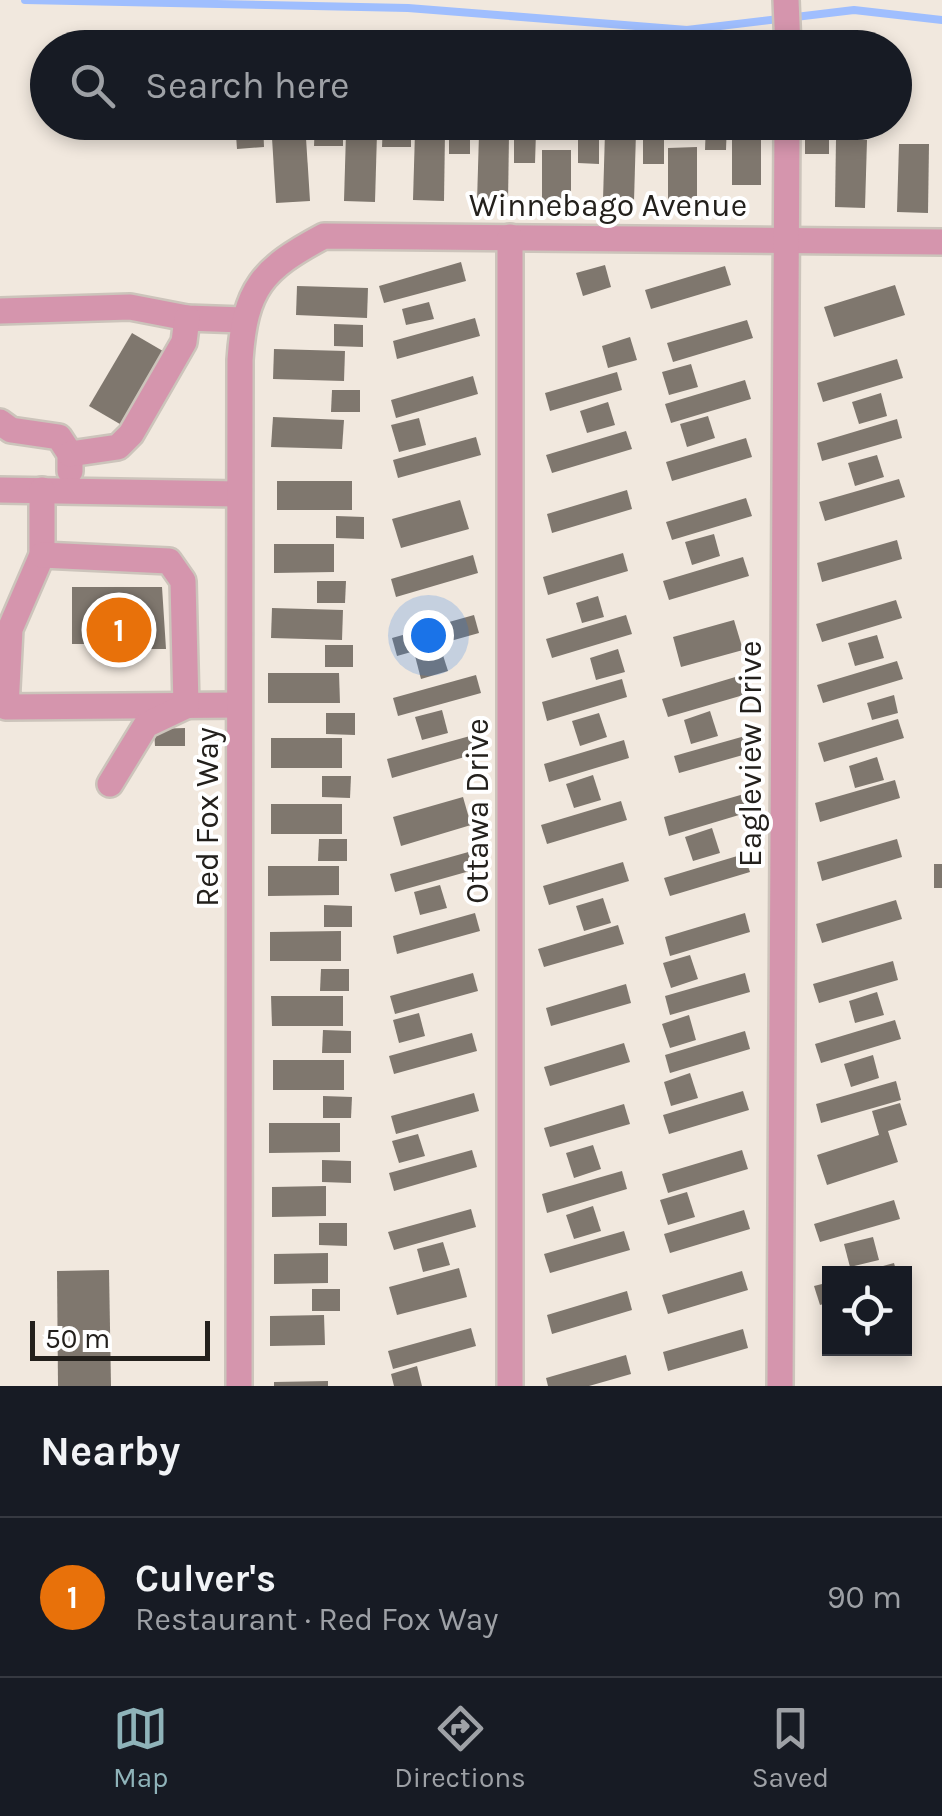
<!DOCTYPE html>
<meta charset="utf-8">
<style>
:root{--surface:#171b24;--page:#242831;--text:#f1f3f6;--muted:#9ea1a6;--line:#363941;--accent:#8fb3b9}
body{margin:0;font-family:Karla,sans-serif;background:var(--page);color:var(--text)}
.controls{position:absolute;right:30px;bottom:30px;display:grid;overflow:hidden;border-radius:0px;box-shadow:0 5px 15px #0003}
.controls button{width:90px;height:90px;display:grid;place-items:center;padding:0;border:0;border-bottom:2px solid var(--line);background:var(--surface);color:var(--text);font:50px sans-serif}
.scale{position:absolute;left:30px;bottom:25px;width:180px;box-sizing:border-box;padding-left:10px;border:5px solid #23201c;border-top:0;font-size:28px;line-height:35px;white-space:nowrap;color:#23201c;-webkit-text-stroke:8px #fff;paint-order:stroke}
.you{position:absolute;left:428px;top:635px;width:35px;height:35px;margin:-25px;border:8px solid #fff;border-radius:50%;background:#1a73e8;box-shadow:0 0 0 15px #1a73e833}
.badge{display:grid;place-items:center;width:65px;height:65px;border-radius:50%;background:var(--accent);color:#fff;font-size:32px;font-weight:700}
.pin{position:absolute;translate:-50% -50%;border:5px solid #fff;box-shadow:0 2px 10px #0006}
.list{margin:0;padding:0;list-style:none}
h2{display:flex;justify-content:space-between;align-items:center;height:130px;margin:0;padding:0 40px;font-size:42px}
h2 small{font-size:32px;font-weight:400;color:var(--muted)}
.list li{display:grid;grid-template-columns:65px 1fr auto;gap:30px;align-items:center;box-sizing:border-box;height:160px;padding:0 40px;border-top:2px solid var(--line)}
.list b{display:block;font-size:38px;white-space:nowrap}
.list p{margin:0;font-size:32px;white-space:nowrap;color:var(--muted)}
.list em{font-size:32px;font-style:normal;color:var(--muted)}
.icon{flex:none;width:55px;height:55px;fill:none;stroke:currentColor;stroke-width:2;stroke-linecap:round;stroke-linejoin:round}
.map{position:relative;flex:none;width:942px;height:1386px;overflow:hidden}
.search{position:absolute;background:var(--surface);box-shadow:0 5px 15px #0003;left:30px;right:30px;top:30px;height:110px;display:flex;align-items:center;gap:25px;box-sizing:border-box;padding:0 35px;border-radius:55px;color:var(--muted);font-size:38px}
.sheet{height:290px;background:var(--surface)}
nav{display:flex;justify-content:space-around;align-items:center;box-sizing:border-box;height:140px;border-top:2px solid var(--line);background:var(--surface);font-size:28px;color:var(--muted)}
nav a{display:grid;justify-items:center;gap:5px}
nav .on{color:var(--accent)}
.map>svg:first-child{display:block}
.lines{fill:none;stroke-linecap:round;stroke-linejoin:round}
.stream{stroke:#9fbefe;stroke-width:8}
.building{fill:#7f776e}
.minor-casing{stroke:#ccc4bb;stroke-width:30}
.minor{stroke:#d595ad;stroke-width:25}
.labels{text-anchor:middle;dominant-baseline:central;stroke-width:8;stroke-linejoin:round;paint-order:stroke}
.street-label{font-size:32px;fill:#23201c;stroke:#fff}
</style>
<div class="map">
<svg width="942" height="1386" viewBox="0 0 942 1386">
<rect width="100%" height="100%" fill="#f1e8de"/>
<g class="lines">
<polyline class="stream" points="25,0 408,8 687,30 854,10 942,20"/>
</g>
<g class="building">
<polygon points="235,122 263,122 264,147 237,149"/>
<polygon points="271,122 305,122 310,201 276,203"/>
<polygon points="315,122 343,122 343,146 314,146"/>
<polygon points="383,122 411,122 411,147 382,147"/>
<polygon points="706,122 727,122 726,150 705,150"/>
<rect x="449" y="123" width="21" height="31"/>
<rect x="805" y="124" width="24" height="30"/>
<polygon points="415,132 445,132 444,201 413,200"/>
<polygon points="514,132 536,132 535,163 514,163"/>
<polygon points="578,132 599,132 599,164 578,163"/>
<polygon points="605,132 636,132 634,201 603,200"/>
<polygon points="643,132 664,133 664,164 643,164"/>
<rect x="732" y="132" width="29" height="53"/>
<polygon points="346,133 377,133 375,202 344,201"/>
<polygon points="479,134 509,134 508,203 477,202"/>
<polygon points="836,139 867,140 865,208 835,207"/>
<polygon points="899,144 929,144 928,213 897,212"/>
<polygon points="697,147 697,200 668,201 668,148"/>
<rect x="542" y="150" width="29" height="53"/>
<polygon points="461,262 466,281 384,303 379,286"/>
<polygon points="605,265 611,287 583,296 576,273"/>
<polygon points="725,266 731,285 651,309 645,290"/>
<polygon points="895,285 905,315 834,337 824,307"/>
<polygon points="297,286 368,288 367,318 296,315"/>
<polygon points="429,302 434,319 406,325 402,309"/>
<polygon points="475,318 480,336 397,359 393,341"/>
<polygon points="747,320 753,338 673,362 667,343"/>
<polygon points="334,324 363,325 363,347 334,346"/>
<polygon points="132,333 168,354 125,427 89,406"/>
<polygon points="630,337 637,360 608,368 602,346"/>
<polygon points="274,349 345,351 344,381 273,379"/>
<polygon points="897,359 903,378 823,402 817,383"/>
<polygon points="691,364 698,387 669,395 662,372"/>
<polygon points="617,372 622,390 550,411 545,393"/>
<polygon points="473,376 478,394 396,418 391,400"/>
<polygon points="745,380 751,399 671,423 665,404"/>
<polygon points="332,390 360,390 360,412 331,412"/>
<polygon points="881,393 887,416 859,424 852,402"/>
<polygon points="608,402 615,425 587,433 580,411"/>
<polygon points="708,416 715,438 687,447 680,424"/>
<polygon points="273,417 344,420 342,449 271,447"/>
<polygon points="419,418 426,445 399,452 391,425"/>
<polygon points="897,419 902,438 822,461 817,443"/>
<polygon points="626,431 632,449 552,473 546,455"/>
<polygon points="476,437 481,455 398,478 393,460"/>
<polygon points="746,438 752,457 672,481 666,462"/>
<polygon points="877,455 884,477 855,486 848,463"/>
<polygon points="899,479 905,497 825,521 819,502"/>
<rect x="277" y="481" width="75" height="29"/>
<polygon points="627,490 632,509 552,533 547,514"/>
<polygon points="746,498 752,516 672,540 666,522"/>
<polygon points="460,500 469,529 401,548 392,519"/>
<polygon points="336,516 364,517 364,539 336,538"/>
<polygon points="714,534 720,556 692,565 685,542"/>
<polygon points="897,540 902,559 822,582 817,563"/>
<polygon points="274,544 334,544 334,572 274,573"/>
<polygon points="623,553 628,571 548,595 543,577"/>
<polygon points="473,555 478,573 396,597 391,579"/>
<polygon points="743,557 749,576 669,600 663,581"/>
<polygon points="317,581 346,581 345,603 317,603"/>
<polygon points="72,587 162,587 166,649 105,649 105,644 72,644"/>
<polygon points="598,596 604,617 582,623 576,603"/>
<polygon points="896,600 902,618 822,642 816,624"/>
<polygon points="272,608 343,610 342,640 271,638"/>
<polygon points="474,615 479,633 397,656 392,638"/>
<polygon points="626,615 632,634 552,658 546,639"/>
<polygon points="734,620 743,650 681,667 673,637"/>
<polygon points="877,635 884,658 855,666 848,643"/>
<rect x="325" y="645" width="28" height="22"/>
<polygon points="441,649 448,671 421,679 415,656"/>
<polygon points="618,649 625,672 596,680 590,658"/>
<polygon points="897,661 903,679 823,703 817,685"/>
<polygon points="268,673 339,673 340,703 268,703"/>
<polygon points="476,675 481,693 398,716 393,698"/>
<polygon points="742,675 747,694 668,717 662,699"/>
<polygon points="622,679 627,697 547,721 542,702"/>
<polygon points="894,695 898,713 872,720 867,703"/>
<polygon points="442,710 448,733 422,740 415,717"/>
<polygon points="710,711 718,736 691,744 684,720"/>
<polygon points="326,713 355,713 355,735 326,734"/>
<polygon points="599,713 607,737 580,746 572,721"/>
<polygon points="898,719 904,738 824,762 818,743"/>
<polygon points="185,728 185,746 155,746 154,729"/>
<polygon points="470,736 475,754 392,778 387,759"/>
<polygon points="745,736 750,753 679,773 674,756"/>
<rect x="271" y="738" width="71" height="30"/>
<polygon points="624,740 629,758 549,782 544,764"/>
<polygon points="877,757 884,780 855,788 849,766"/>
<polygon points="593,775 601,800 574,808 566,784"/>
<polygon points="322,776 351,776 350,798 322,797"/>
<polygon points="895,780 900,798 820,822 815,803"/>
<polygon points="744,794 749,812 669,836 664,817"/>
<polygon points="463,797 471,825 401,846 393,817"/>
<polygon points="621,801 627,820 547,844 541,825"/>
<rect x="271" y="804" width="71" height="30"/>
<polygon points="712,828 720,853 693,861 685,837"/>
<polygon points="319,839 347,839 347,861 318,861"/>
<polygon points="897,839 902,857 822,881 817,862"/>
<polygon points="472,851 477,869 395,892 390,874"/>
<polygon points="744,854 750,872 670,896 664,878"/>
<polygon points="623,862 629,881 549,905 543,886"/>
<rect x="934" y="864" width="8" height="24"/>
<polygon points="268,866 339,866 339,895 268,896"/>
<polygon points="440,885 447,908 420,915 414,892"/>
<polygon points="603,898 611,923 584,931 576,906"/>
<polygon points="896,900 902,919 822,943 816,924"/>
<polygon points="324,905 352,906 352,927 324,927"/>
<polygon points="475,913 480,931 397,954 393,936"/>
<polygon points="745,913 750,932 670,956 665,937"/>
<polygon points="618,925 624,944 544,967 538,949"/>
<polygon points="341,931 341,961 270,961 270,932"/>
<polygon points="690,955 698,979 671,988 663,963"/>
<polygon points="893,961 898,980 819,1003 813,984"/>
<polygon points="321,969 349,969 349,991 320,991"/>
<polygon points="473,973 478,991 395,1014 390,996"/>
<polygon points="745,973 750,992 670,1015 665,996"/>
<polygon points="626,984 631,1003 551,1026 546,1008"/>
<polygon points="877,992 884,1015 855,1023 849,1001"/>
<polygon points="271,996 343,996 343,1026 272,1026"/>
<polygon points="419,1013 425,1036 399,1043 393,1020"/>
<polygon points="689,1015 696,1040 670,1048 662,1024"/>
<polygon points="895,1020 901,1039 821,1063 815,1044"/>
<polygon points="323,1030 351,1031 351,1053 322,1053"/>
<polygon points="745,1031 750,1049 670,1073 665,1055"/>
<polygon points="472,1033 477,1051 394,1074 389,1056"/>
<polygon points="624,1043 630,1062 550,1086 544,1067"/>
<polygon points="873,1055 879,1078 851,1087 844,1064"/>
<rect x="273" y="1060" width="71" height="30"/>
<polygon points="690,1073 698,1098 671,1106 664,1082"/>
<polygon points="896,1081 901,1100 821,1123 816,1104"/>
<polygon points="743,1091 749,1110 669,1134 663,1115"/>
<polygon points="474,1093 479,1111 396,1134 391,1116"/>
<polygon points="323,1096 352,1097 351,1118 323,1118"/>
<polygon points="900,1103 907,1125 888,1131 898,1162 827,1185 817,1155 879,1135 872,1111"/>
<polygon points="624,1104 630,1124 550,1147 544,1128"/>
<polygon points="269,1123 340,1123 340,1152 269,1153"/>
<polygon points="418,1134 425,1156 399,1163 392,1141"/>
<polygon points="593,1145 601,1169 574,1178 566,1153"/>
<polygon points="472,1150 477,1167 394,1191 389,1173"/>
<polygon points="742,1150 748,1169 668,1193 662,1174"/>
<polygon points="322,1160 351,1161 351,1183 322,1182"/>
<polygon points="622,1171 627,1189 547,1213 542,1194"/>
<polygon points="326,1186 326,1216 272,1217 272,1187"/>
<polygon points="687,1192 695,1217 668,1225 660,1200"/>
<polygon points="894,1200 900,1219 820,1242 814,1224"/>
<polygon points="593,1206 601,1231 574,1239 566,1215"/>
<polygon points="471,1209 476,1227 394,1250 388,1232"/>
<polygon points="744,1210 750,1229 670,1253 664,1234"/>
<polygon points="319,1223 347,1223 347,1246 319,1245"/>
<polygon points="624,1231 630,1250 550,1273 544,1254"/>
<polygon points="873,1237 879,1260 850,1267 844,1244"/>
<polygon points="443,1242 450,1265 423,1272 417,1249"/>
<polygon points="328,1253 328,1283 274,1284 274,1254"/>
<polygon points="894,1263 897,1274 861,1274 861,1272"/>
<polygon points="459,1268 467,1297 397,1315 389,1287"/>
<polygon points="109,1270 111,1386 58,1386 57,1271"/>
<polygon points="742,1271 748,1290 668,1314 662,1295"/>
<polygon points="830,1282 830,1302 820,1305 814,1286"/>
<rect x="312" y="1289" width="28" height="22"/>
<polygon points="627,1291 632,1310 552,1334 547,1315"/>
<polygon points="324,1315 325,1345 270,1346 270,1316"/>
<polygon points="471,1328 476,1346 393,1369 388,1351"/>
<polygon points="743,1329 748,1348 668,1371 663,1352"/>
<polygon points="626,1355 631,1374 589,1386 548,1386 546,1378"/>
<polygon points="417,1366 422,1386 394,1386 391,1374"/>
<polygon points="328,1381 328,1386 274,1386 274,1382"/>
</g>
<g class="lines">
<defs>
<g id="minor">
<polyline points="786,0 788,48"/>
<polyline points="0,311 130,307 187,318 243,320"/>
<polyline points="0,422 11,430 59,437 70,454 70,471"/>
<polyline points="70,454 118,447 131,434 184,342 187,318"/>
<polyline points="0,490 239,494"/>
<polyline points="42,490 42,555 10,629 6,707 239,705"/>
<polyline points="42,555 169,561 183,581 186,706 146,725 110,784"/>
<path d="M239,1386l1,-1026c5,-72 22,-91 84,-124l618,6"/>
<polyline points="510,1386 510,237"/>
<polyline points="780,1386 787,122"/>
</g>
</defs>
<use href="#minor" class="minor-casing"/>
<use href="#minor" class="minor"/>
</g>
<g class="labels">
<g class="street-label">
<text x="608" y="205">Winnebago Avenue</text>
<text transform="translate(750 754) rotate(-90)">Eagleview Drive</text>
<text transform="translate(477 811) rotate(-90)">Ottawa Drive</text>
<text transform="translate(207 817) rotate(-90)">Red Fox Way</text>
</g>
</g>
</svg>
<div class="controls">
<button><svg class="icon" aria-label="locate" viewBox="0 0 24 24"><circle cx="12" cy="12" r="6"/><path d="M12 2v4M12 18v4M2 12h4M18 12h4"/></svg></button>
</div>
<div class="scale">50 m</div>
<div class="you"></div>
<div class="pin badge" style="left:119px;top:630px;background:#e8710a">1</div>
<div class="search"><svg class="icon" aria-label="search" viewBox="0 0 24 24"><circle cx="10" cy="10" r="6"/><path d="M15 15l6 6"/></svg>Search here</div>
</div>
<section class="sheet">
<h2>Nearby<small></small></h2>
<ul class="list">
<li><span class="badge" style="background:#e8710a">1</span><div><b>Culver's</b><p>Restaurant · Red Fox Way</p></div><em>90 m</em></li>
</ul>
</section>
<nav>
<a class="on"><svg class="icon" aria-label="map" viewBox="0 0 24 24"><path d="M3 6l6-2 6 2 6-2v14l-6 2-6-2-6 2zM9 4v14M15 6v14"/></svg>Map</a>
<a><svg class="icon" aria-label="directions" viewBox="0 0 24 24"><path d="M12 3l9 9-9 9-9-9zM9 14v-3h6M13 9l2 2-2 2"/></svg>Directions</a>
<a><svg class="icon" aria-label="saved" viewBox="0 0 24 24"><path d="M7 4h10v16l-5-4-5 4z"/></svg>Saved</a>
</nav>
